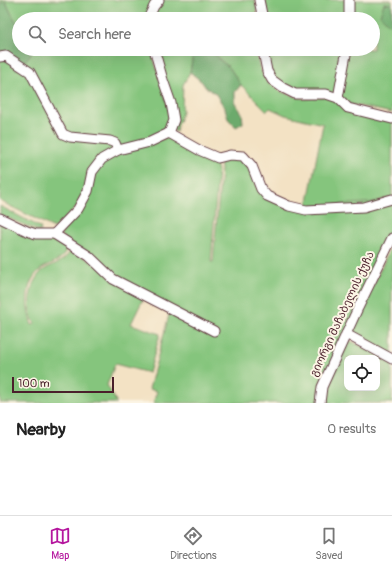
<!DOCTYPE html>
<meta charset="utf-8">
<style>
:root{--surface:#fff;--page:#f6f6f6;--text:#222;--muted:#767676;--line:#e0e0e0;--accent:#b5179e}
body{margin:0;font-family:Pangolin,"Noto Sans Georgian",sans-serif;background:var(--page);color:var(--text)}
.controls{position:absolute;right:12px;bottom:12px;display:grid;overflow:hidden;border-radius:8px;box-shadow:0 4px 16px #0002}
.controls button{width:36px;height:36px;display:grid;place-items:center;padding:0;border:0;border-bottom:1px solid var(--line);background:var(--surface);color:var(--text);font:20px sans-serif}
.scale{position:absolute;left:12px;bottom:10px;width:102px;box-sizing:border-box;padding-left:4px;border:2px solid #4a1f2b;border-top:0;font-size:11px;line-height:14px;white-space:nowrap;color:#4a1f2b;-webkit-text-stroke:3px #fcf5e5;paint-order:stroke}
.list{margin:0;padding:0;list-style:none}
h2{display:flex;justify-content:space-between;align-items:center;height:52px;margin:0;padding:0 16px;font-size:17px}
h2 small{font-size:13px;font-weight:400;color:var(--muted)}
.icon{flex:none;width:22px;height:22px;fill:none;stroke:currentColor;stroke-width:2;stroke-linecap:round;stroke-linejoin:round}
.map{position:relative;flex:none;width:392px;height:403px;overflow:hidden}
.search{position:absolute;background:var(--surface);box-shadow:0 4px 16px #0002;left:12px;right:12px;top:12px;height:44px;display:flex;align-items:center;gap:10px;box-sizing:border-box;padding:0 14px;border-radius:22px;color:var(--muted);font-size:15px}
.sheet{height:112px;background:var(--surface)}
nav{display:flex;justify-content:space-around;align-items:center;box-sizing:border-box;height:56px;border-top:1px solid var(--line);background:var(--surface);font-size:11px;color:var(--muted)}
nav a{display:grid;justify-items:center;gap:2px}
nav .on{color:var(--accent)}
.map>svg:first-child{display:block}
.green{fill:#85c57d;stroke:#687254;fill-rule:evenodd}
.forest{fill:#6caa6c;stroke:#5b644c}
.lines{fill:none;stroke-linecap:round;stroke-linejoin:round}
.minor-casing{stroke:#633c42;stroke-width:11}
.minor{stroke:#fff;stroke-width:9}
.labels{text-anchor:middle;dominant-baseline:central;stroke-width:4;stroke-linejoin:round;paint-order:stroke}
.street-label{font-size:11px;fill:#4a1f2b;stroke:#fcf5e5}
</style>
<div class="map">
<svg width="392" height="403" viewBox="0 0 392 403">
<rect width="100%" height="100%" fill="#fcf5e5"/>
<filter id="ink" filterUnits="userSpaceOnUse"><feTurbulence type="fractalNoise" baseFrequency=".025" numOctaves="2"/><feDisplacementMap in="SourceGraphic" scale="8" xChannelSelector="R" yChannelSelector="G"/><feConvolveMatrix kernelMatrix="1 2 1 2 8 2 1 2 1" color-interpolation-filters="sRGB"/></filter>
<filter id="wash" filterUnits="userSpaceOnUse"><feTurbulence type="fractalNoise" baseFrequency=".012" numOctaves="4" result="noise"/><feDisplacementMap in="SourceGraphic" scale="16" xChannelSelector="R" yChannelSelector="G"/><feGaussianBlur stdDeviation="0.9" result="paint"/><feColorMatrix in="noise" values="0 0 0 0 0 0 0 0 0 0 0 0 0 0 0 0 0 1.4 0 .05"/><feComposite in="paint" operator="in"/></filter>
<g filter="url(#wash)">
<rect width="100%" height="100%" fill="#f3e2c4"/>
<g class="green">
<polygon points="0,0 155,0 145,19 19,19 19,27 11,13 6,2 0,3"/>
<polygon points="163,0 255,0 257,12 252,19 151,19"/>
<polygon points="265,0 392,0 392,4 384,3 387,22 392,27 392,113 350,104 343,98 299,91 285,85 274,77 267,61 268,49 373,49 373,19 268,19"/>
<polygon points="29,49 151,49 170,115 168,128 162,135 107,153 89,180 76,208 54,228 0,201 0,58 31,54"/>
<polygon points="156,49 194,49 190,72 183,85 182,112 176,132 173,130"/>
<polygon points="211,49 255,49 260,68 267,82 282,92 304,99 329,97 392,121 392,197 363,205 307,207 323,124 285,115 270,108 267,111 241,85 229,67 221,61"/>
<polygon points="167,137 215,159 218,171 211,262 213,262 221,170 220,160 241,157 250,168 259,190 289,208 392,201 392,234 318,403 153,403 157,391 149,389 169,315 171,312 113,277 60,235 79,210 93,172 103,159"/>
<polygon points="0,206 40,227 41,231 39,231 0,215"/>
<path d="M0,220l50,16 15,7c5,17 -15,19 -25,27 -16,13 -14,38 -8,55l3,-1c-2,-3 -4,-8 -5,-12 -2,-13 1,-31 12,-41 13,-9 21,-7 30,-22l72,48 -13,27 29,10 -11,39 -34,-9 -8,21 10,18h-115l-2,-1z"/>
<polygon points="392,244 392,356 351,334"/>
<path d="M346,339l46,22v42h-70l3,-18zM347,358h30v30h-30z"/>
</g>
<g class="forest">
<polygon points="6,2 11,13 19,27 19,49 29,49 31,54 17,70 10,63 0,58 0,3"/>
<polygon points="384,3 392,4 392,27 380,15"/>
<polygon points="194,49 211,49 221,61 229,67 241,85 235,92 235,103 242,113 243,123 236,127 228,119 225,108 215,93 206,88 202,82 190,72"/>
</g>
</g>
<g filter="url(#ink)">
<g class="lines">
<defs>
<g id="minor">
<polyline points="259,0 263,19"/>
<polyline points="349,0 349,19"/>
<polyline points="148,19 154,6 159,0"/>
<polyline points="154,49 163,80 171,103 174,120 169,133"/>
<polyline points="265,49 264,56 267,71 272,80 283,88 295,94 326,94 338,98 348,108 392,119"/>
<polyline points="0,57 6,56 30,72 63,134 70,137 110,141 115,143 118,150"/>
<polyline points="338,98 347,49"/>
<polyline points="0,218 27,231 36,234 54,234 89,256 113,279 214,331"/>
<polyline points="54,234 78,209 88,191 92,172 102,159 118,150 150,142 169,133 199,150 218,158 230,155 243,156 252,166 261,189 267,196 289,206 306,210 364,207 392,199"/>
<polyline points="346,334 392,359"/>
<polyline points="320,403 322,387 358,308 392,238"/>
</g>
</defs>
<use href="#minor" class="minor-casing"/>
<use href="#minor" class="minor"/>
</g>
</g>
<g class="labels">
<g class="street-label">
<text transform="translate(342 314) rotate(-65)">გიორგი მაჩაბელის ქუჩა</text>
</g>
</g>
</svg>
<div class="controls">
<button><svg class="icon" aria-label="locate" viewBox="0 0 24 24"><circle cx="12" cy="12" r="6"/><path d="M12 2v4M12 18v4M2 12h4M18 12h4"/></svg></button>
</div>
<div class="scale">100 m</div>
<div class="search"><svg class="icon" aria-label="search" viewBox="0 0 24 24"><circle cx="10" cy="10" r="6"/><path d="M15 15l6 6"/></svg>Search here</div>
</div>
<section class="sheet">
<h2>Nearby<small>0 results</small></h2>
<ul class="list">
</ul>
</section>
<nav>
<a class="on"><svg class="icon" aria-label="map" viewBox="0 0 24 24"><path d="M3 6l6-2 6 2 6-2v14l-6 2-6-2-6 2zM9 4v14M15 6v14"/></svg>Map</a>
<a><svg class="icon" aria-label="directions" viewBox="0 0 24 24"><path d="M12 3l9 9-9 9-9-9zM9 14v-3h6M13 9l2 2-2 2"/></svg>Directions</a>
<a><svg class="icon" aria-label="saved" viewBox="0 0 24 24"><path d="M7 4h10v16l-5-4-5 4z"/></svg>Saved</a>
</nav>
